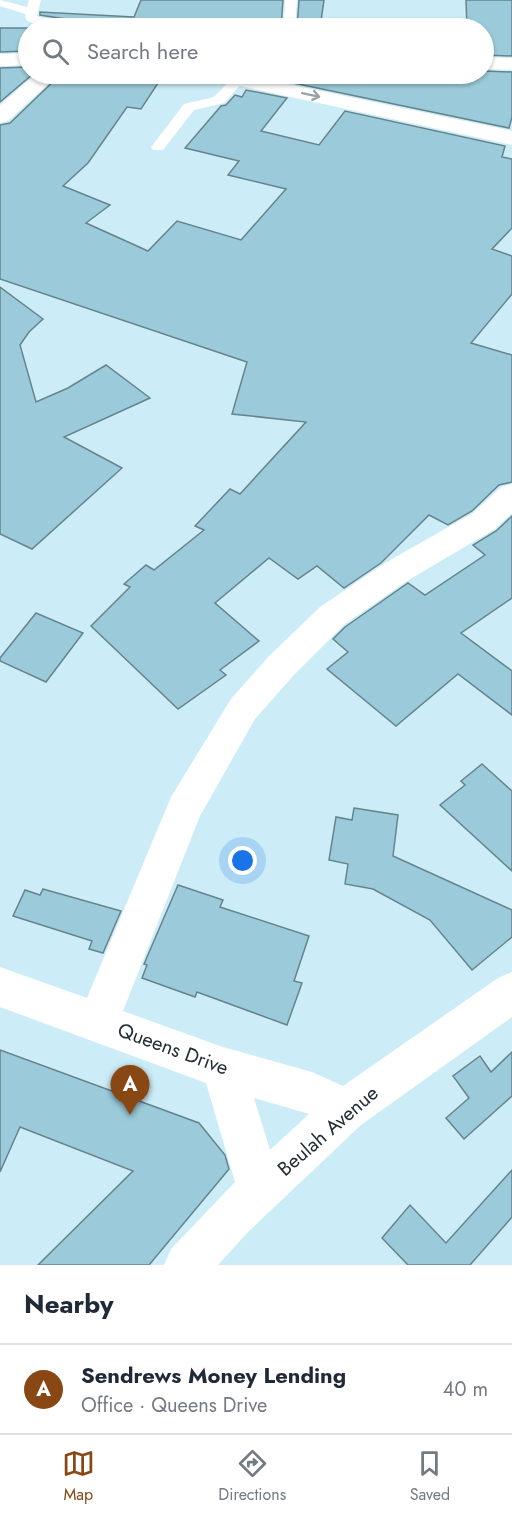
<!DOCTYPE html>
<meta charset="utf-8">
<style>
:root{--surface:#fff;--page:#f6f6f7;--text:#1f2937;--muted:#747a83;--line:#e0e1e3;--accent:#894813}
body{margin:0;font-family:Jost,sans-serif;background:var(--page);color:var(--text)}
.you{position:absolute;left:243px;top:861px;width:21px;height:21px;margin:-15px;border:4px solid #fff;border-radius:50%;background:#1a73e8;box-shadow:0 0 0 9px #1a73e833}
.badge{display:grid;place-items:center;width:39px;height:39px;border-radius:50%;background:var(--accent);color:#fff;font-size:20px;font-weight:700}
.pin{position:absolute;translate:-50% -50px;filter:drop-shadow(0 2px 3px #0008)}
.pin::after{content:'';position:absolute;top:32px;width:21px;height:18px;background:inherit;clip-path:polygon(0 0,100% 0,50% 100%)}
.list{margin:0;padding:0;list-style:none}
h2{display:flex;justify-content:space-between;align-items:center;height:78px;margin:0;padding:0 24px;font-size:26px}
h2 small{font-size:20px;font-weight:400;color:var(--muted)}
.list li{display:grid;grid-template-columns:39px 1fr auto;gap:18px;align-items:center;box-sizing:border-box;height:90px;padding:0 24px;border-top:2px solid var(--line)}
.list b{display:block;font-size:22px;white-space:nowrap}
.list p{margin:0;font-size:20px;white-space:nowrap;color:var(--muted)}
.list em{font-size:20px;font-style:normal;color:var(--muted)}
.icon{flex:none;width:33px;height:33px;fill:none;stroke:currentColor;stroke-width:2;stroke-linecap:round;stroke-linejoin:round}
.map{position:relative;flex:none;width:512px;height:1265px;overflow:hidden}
.search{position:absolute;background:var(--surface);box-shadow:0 2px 4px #0004;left:18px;right:18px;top:18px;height:66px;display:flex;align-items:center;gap:15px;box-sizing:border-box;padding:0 21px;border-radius:33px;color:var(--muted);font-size:22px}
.sheet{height:168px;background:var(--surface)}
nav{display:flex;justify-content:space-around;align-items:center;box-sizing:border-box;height:84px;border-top:2px solid var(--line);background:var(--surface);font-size:16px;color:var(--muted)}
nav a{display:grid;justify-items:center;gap:3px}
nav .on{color:var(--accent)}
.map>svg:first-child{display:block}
.building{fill:#9bcbda;stroke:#66848d;stroke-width:1.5}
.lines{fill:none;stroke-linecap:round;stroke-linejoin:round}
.service{fill:#fff;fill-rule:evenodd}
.minor{fill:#fff;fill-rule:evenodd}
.tertiary{fill:#fff;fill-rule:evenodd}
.oneway{stroke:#9ba0a2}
.labels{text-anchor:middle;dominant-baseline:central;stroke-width:5;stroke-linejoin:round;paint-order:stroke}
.near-street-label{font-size:20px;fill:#212d31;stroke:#fff}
</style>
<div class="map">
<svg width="512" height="1265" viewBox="0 0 512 1265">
<rect width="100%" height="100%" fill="#ccedf7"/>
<g class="building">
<polygon points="141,0 283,0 281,28 92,28 84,22 40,15 40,12 134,17"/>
<polygon points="299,0 324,0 320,28 297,28"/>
<polygon points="466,0 512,0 512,56 483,55 483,28 467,28"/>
<polygon points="34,26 42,28 28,28 28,51 0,52 0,28 33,28"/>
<polygon points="28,67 28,74 33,74 0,102 0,68"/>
<polygon points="483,71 512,72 512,117 509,128 255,75 483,74"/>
<polygon points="61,74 164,74 141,109 127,107 88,163 63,186 110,205 86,223 148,251 177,221 241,240 286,189 228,175 239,161 185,148 221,106 226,105 235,95 242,97 246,90 287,98 261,131 319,145 345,111 505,146 502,157 512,159 512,228 492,249 512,256 512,294 471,343 512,355 512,482 499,485 472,511 448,525 429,515 381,563 344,588 317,566 298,579 269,558 215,603 259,641 220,670 226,675 178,709 91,626 130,587 124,584 146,565 154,570 204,530 195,526 230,489 240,494 306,422 232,414 247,362 0,279 0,125 10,123"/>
<polygon points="0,287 43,319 29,332 20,345 36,402 68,388 106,365 150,398 64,437 122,468 32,549 0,534"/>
<polygon points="512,516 512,598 461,633 512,671 512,715 458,674 396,726 327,669 348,652 333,639 345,627 408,583 425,595 485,555 473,545 496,531"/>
<polygon points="36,613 83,633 46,682 0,661 0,658"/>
<polygon points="482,764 512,791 512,871 440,805 465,785 461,781"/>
<polygon points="354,808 398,815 393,856 512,910 512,937 472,970 430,920 373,889 345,884 348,864 329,860 336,817 352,820"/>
<polygon points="178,885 223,900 220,907 309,936 294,981 302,983 287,1025 197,992 195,997 142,978 147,965 144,964"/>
<polygon points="43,889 121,911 103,953 89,949 92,941 13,916 25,890 40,895"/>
<polygon points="0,1050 199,1123 225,1155 229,1169 149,1265 38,1265 133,1171 20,1127 0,1172"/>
<polygon points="512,1052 512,1096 464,1139 446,1118 469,1098 453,1076 480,1056 491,1072"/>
<polygon points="512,1170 512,1217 470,1265 408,1265 382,1238 410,1205 446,1243"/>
</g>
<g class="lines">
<g class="service">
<path d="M0,0l27,7 2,-7h12l-4,16 2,1 45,7 6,4c-18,2 -48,2 -64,-8l-1,-6 -25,-8z"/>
<polygon points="285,0 297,0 295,28 283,28"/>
<polygon points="238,76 245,80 224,103 194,110 163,150 153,150 151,147 184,104 214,97 233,77"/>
</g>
<g class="minor">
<polygon points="484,57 512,58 512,70 484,69"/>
<polygon points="36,74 59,74 8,121 0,123 0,105"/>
<path d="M512,484v29l-17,16 -88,52 -63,44 -51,51 -38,43 -55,97 -77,195 100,36 89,25 31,14 155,-108 14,-6v45l-151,108 -114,108 -29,32h-54l7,-16 64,-67 -29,-99 -206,-76v-40l87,31 84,-201 60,-98 38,-43 51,-49 65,-44 88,-50 28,-26zM254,1098l52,15 3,1 -39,36z"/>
</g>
<g class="tertiary">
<polygon points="28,53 28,65 0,66 0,54"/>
<polygon points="202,74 240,74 512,131 512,145 213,80 206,78"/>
</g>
</g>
<defs><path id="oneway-shaft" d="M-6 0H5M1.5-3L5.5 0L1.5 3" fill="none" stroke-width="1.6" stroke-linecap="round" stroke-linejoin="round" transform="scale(1.5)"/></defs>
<use class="oneway" href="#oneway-shaft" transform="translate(311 95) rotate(12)"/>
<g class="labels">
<g class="near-street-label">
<text transform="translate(173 1049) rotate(20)">Queens Drive</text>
<text transform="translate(328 1131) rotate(-41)">Beulah Avenue</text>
</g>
</g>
</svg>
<div class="you"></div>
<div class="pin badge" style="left:130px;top:1115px">A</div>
<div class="search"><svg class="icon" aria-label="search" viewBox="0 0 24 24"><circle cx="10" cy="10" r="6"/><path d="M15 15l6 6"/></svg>Search here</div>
</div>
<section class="sheet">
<h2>Nearby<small></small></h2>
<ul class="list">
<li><span class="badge">A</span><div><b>Sendrews Money Lending</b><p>Office · Queens Drive</p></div><em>40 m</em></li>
</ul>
</section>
<nav>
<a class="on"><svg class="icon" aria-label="map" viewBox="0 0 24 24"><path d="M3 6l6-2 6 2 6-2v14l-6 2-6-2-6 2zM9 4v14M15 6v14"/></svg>Map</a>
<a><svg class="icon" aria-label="directions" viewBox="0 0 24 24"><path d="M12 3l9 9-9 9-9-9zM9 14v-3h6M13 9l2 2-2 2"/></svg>Directions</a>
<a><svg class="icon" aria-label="saved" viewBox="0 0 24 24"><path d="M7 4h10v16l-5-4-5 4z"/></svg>Saved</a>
</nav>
